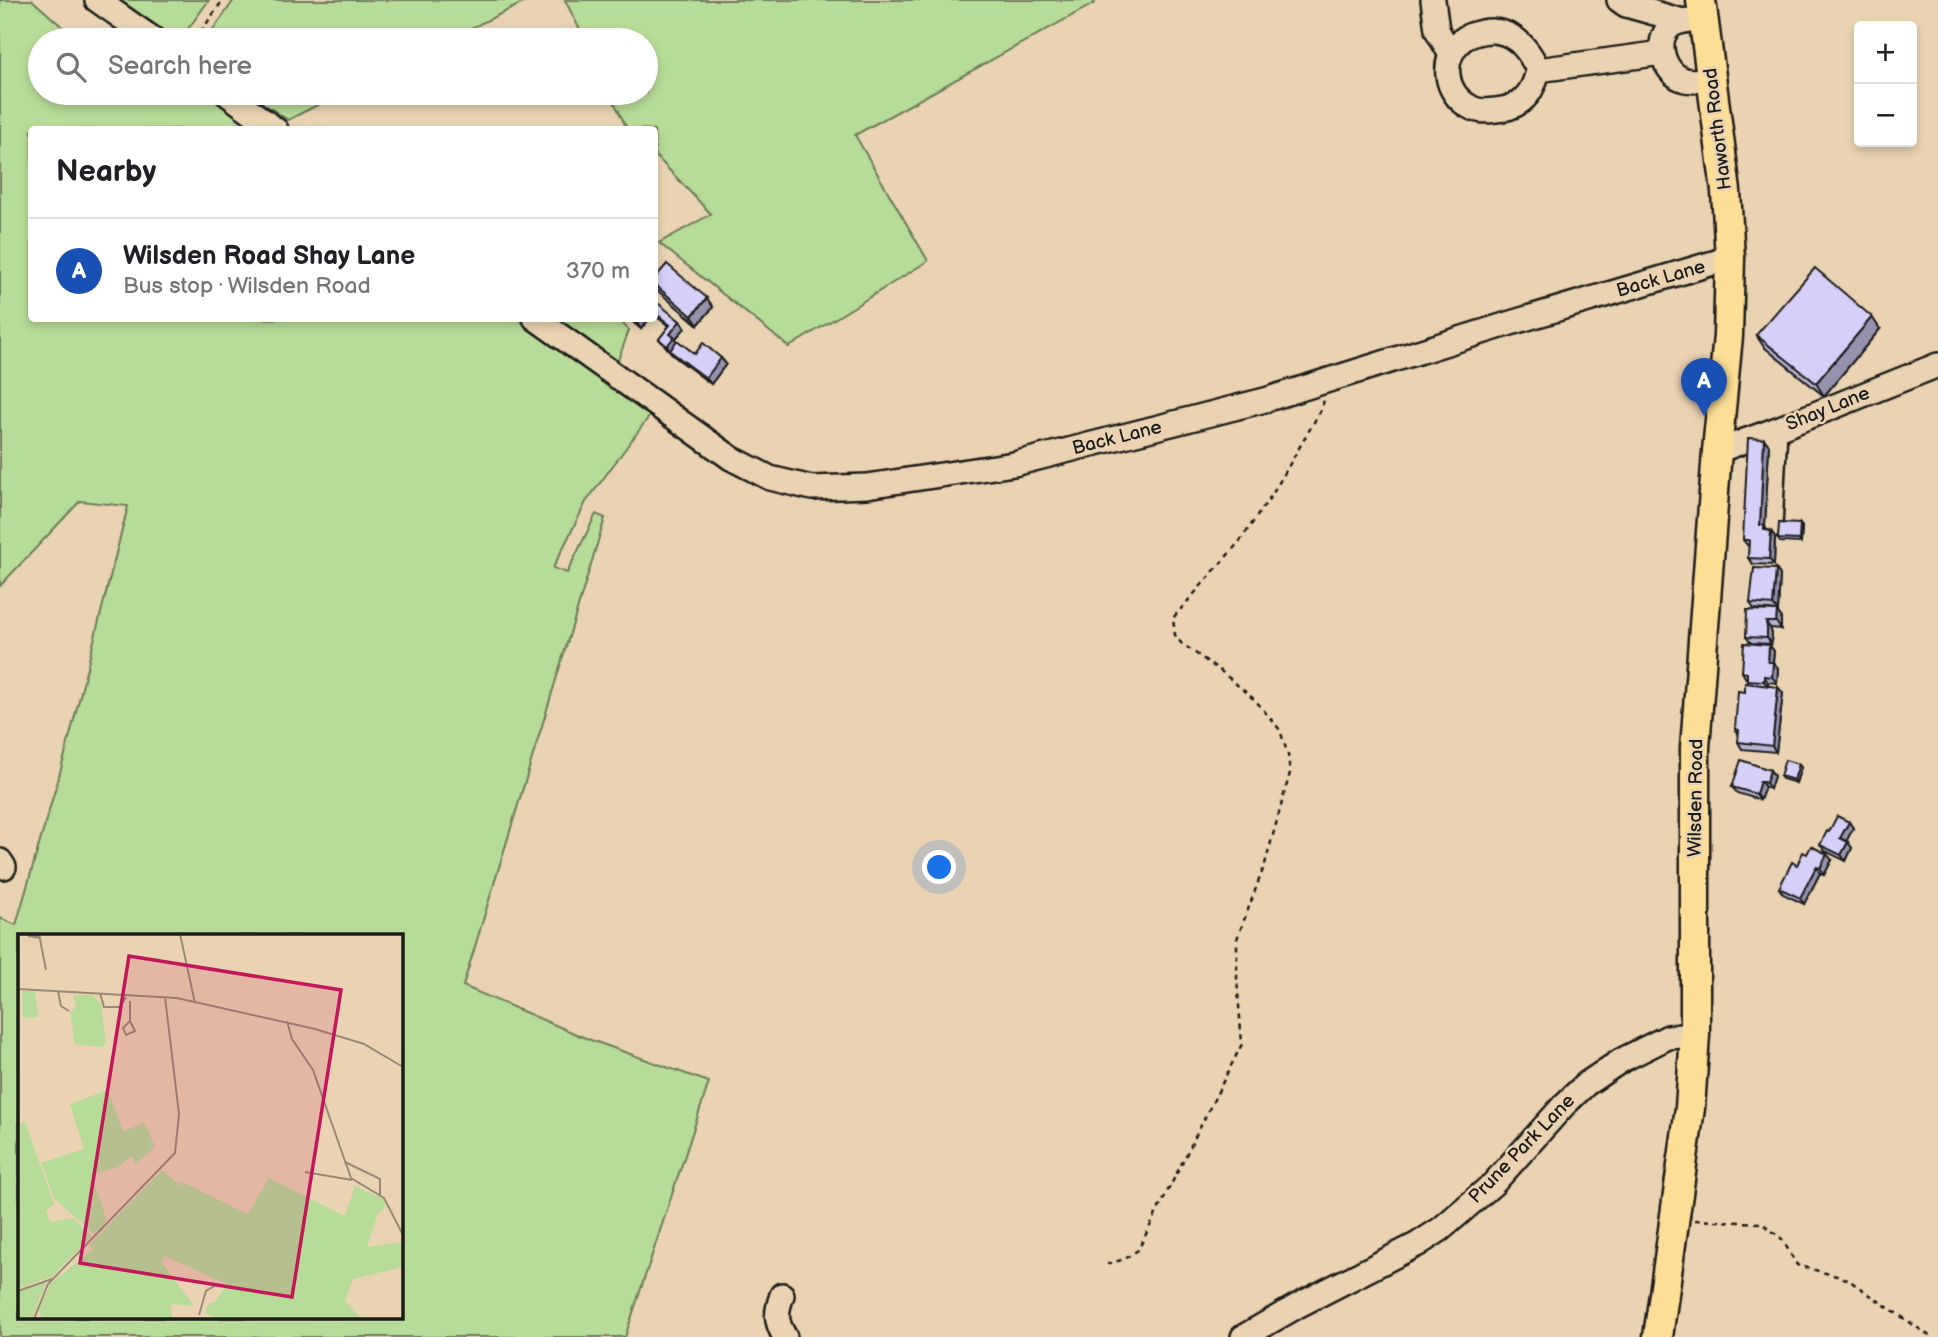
<!DOCTYPE html>
<meta charset="utf-8">
<style>
:root{--surface:#fff;--page:#f6f6f6;--text:#202124;--muted:#757577;--line:#e0e0e0;--accent:#d1495b}
body{margin:0;font-family:"Balsamiq Sans",sans-serif;background:var(--page);color:var(--text)}
.controls{position:absolute;right:21px;top:21px;display:grid;overflow:hidden;border-radius:7px;box-shadow:0 4px 10px #0003}
.controls button{width:63px;height:63px;display:grid;place-items:center;padding:0;border:0;border-bottom:2px solid var(--line);background:var(--surface);color:var(--text);font:35px sans-serif}
.you{position:absolute;left:940px;top:868px;width:24px;height:24px;margin:-18px;border:5px solid #fff;border-radius:50%;background:#1a73e8;box-shadow:0 0 0 10px #1a73e833}
.badge{display:grid;place-items:center;width:46px;height:46px;border-radius:50%;background:var(--accent);color:#fff;font-size:23px;font-weight:700}
.pin{position:absolute;translate:-50% -58px;filter:drop-shadow(0 2px 4px #0008)}
.pin::after{content:'';position:absolute;top:37px;width:24px;height:21px;background:inherit;clip-path:polygon(0 0,100% 0,50% 100%)}
.list{margin:0;padding:0;list-style:none}
h2{display:flex;justify-content:space-between;align-items:center;height:91px;margin:0;padding:0 28px;font-size:30px}
h2 small{font-size:23px;font-weight:400;color:var(--muted)}
.list li{display:grid;grid-template-columns:46px 1fr auto;gap:21px;align-items:center;box-sizing:border-box;height:105px;padding:0 28px;border-top:2px solid var(--line)}
.list b{display:block;font-size:26px;white-space:nowrap}
.list p{margin:0;font-size:23px;white-space:nowrap;color:var(--muted)}
.list em{font-size:23px;font-style:normal;color:var(--muted)}
.icon{flex:none;width:38px;height:38px;fill:none;stroke:currentColor;stroke-width:2;stroke-linecap:round;stroke-linejoin:round}
.map{position:relative;flex:none;width:1938px;height:1337px;overflow:hidden}
.search{position:absolute;background:var(--surface);box-shadow:0 4px 10px #0003;left:28px;top:28px;width:630px;height:77px;display:flex;align-items:center;gap:18px;box-sizing:border-box;padding:0 24px;border-radius:38px;color:var(--muted);font-size:26px}
.panel{position:absolute;background:var(--surface);box-shadow:0 4px 10px #0003;left:28px;top:126px;width:630px;height:196px;border-radius:7px}
.map>svg:first-child{display:block}
.green{fill:#b7dc97;stroke:#6a7c5a;stroke-width:2;fill-rule:evenodd}
.lines{fill:none;stroke-linecap:round;stroke-linejoin:round}
.minor-casing{stroke:#1c1c1c;stroke-width:28}
.major-casing{stroke:#1c1c1c;stroke-width:33}
.path{stroke:#1c1c1c;stroke-width:2.5;stroke-dasharray:5 5;stroke-linecap:butt}
.minor{stroke:#ead3b2;stroke-width:23}
.major{stroke:#fcde96;stroke-width:28}
.wall{fill:#b8b2d4;stroke:#1c1c1c;stroke-width:2}
.shaded-wall{fill:#9691ad;stroke:#1c1c1c;stroke-width:2}
.building{fill:#d6cff7;stroke:#1c1c1c;stroke-width:2}
.labels{text-anchor:middle;dominant-baseline:central;stroke-width:5;stroke-linejoin:round;paint-order:stroke}
.street-label{font-size:19px;fill:#1c1c1c;stroke:#ead3b2}
.inset-road{fill:none;stroke:#988a76;stroke-width:2}
.view{fill:#c2185b;fill-opacity:0.15;stroke:#c2185b;stroke-width:3.5}
.inset-edge{fill:none;stroke:#1c1c1c;stroke-width:3.5}
</style>
<div class="map">
<svg width="1938" height="1337" viewBox="0 0 1938 1337">
<rect width="100%" height="100%" fill="#ead3b2"/>
<filter id="ink" filterUnits="userSpaceOnUse"><feTurbulence type="fractalNoise" baseFrequency=".0143" numOctaves="2"/><feDisplacementMap in="SourceGraphic" scale="14" xChannelSelector="R" yChannelSelector="G"/><feConvolveMatrix kernelMatrix="1 2 1 2 8 2 1 2 1" color-interpolation-filters="sRGB"/></filter>
<g filter="url(#ink)">
<g class="green">
<path d="M0,0h32l45,40h-37v53h166l51,36 -225,1v188l487,1 132,95 -65,88 -33,66 14,5 29,-59 9,4 -142,468 125,53 121,43 -84,255h-625v-419l16,7 49,-170 63,-249 -48,-5 -80,85zM19,936h382v382h-382z"/>
<polygon points="120,0 209,0 180,40 178,40"/>
<polygon points="234,0 529,0 447,40 206,40"/>
<polygon points="565,0 1093,0 1095,3 855,135 928,261 789,347 659,243 711,214 655,155 654,130 627,129 610,93 646,93 646,40 585,40"/>
<polygon points="248,93 341,93 288,120"/>
<polygon points="551,319 618,319 629,330 617,363"/>
</g>
<g class="lines">
<defs>
<g id="minor">
<polyline points="97,0 154,40"/>
<polyline points="1433,0 1437,30 1450,53"/>
<polyline points="1619,0 1626,5 1683,21"/>
<path d="M1704,19c-11,1 -24,0 -33,7 -18,14 -7,49 14,54 8,2 19,0 27,-1"/>
<path d="M1538,70c-10,-23 -28,-44 -56,-38 -8,2 -14,3 -20,8 -22,19 -18,53 8,67 8,5 18,4 26,3 25,-2 37,-16 42,-40l124,-17"/>
<polyline points="226,93 276,130"/>
<polyline points="535,318 731,458 770,478 812,488 867,486 1014,464 1265,400 1514,322 1730,258"/>
<polyline points="1717,451 1775,430 1938,365"/>
<polyline points="1770,527 1775,430"/>
<polyline points="0,861 4,867"/>
<path d="M782,1295c-6,17 -7,26 3,42"/>
<polyline points="1243,1337 1299,1305 1418,1244 1441,1229 1493,1184 1564,1105 1586,1084 1622,1060 1668,1037 1695,1035"/>
</g>
<polyline id="major" points="1658,1337 1690,1108 1695,1035 1695,748 1717,451 1728,336 1730,258 1726,191 1701,0"/>
</defs>
<use href="#minor" class="minor-casing"/>
<use href="#major" class="major-casing"/>
<g class="path">
<polyline points="195,40 223,0"/>
<polyline points="1695,1220 1762,1223 1782,1239 1797,1265 1847,1279 1931,1337"/>
<polyline points="1107,1264 1125,1259 1138,1250 1242,1044 1237,980 1237,939 1265,864 1290,773 1288,755 1280,730 1256,701 1222,672 1181,643 1175,635 1173,618 1240,541 1273,493 1321,410 1324,400"/>
</g>
<use href="#minor" class="minor"/>
<use href="#major" class="major"/>
</g>
<g class="wall">
<polygon points="654,279 713,307 698,325 658,291 654,286"/>
<polygon points="654,300 685,328 675,339 677,341 695,354 721,358 726,364 711,384 675,357 659,339 669,326 654,315"/>
<polygon points="628,318 650,318 641,329"/>
<polygon points="1880,329 1824,396 1764,347 1756,335"/>
<polygon points="1764,439 1769,445 1765,527 1767,530 1771,531 1775,537 1774,565 1753,564 1748,558 1749,546 1748,546 1743,540"/>
<polygon points="1802,527 1801,543 1780,542 1778,539"/>
<polygon points="1776,569 1780,575 1778,611 1754,609 1750,603"/>
<polygon points="1777,611 1781,617 1781,629 1770,628 1772,634 1771,644 1751,643 1746,637"/>
<polygon points="1769,645 1774,651 1773,662 1778,668 1777,683 1768,682 1768,685 1783,693 1776,752 1742,749 1738,742 1739,735 1735,729 1745,692 1749,684 1742,672"/>
<polygon points="1799,764 1801,767 1796,783 1782,779 1780,776"/>
<polygon points="1770,770 1774,776 1770,789 1765,787 1760,800 1737,793 1732,787"/>
<polygon points="1849,822 1853,828 1846,841 1852,848 1846,861 1825,851 1820,845"/>
<polygon points="1832,860 1824,875 1820,873 1804,904 1783,894 1779,888 1797,865"/>
</g>
<g class="shaded-wall">
<polygon points="707,298 713,307 698,325 692,316"/>
<polygon points="1872,317 1880,329 1824,396 1816,383"/>
<polygon points="640,318 650,318 641,329 637,323"/>
<polygon points="680,321 685,328 675,339 678,343 671,352 667,346 670,334"/>
<polygon points="721,358 726,364 711,384 706,378"/>
<polygon points="1764,439 1769,445 1765,527 1768,532 1768,536 1760,525"/>
<polygon points="1800,524 1802,527 1801,543 1799,540"/>
<polygon points="1771,531 1775,537 1774,565 1769,559"/>
<polygon points="1776,569 1780,575 1778,611 1773,605"/>
<polygon points="1777,611 1781,617 1781,629 1776,622"/>
<polygon points="1766,622 1770,628 1772,634 1771,644 1767,638"/>
<polygon points="1769,645 1774,651 1772,668 1768,662"/>
<polygon points="1773,662 1778,668 1777,683 1772,677"/>
<polygon points="1764,676 1768,682 1768,687 1764,681"/>
<polygon points="1778,687 1783,693 1776,752 1772,746"/>
<polygon points="1799,764 1801,767 1796,783 1794,780"/>
<polygon points="1770,770 1774,776 1770,789 1766,783"/>
<polygon points="1760,781 1765,787 1760,800 1756,794"/>
<polygon points="1849,822 1853,828 1845,844 1840,838"/>
<polygon points="1848,842 1852,848 1846,861 1841,855"/>
<polygon points="1827,854 1832,860 1824,875 1820,868"/>
<polygon points="1816,867 1820,873 1804,904 1800,898"/>
</g>
<g class="building">
<polygon points="667,264 707,298 692,316 654,284 654,279"/>
<polygon points="1815,268 1872,317 1816,383 1756,335"/>
<polygon points="654,300 680,321 670,334 674,337 667,346 659,339 670,325 654,312"/>
<polygon points="631,318 640,318 637,323"/>
<polygon points="677,340 695,354 703,343 721,358 706,378 670,351"/>
<polygon points="1748,438 1764,439 1760,525 1764,525 1764,530 1771,531 1769,559 1748,558 1749,540 1743,540"/>
<polygon points="1779,523 1800,524 1799,540 1778,539"/>
<polygon points="1754,568 1776,569 1773,605 1750,603"/>
<polygon points="1747,610 1777,611 1776,622 1766,622 1767,628 1767,638 1746,637"/>
<polygon points="1744,643 1769,645 1768,662 1773,662 1772,677 1764,676 1764,681 1747,680 1747,673 1742,672"/>
<polygon points="1745,683 1778,687 1772,746 1738,742 1739,730 1735,729 1738,691 1745,692"/>
<polygon points="1741,760 1770,770 1766,783 1760,781 1756,794 1732,787"/>
<polygon points="1785,760 1799,764 1794,780 1780,776"/>
<polygon points="1837,816 1849,822 1840,838 1848,842 1841,855 1820,845 1827,831 1829,832"/>
<polygon points="1811,846 1827,854 1820,868 1816,867 1800,898 1779,888 1792,862 1797,865 1803,852 1807,854"/>
</g>
</g>
<g class="labels">
<g class="street-label">
<text transform="translate(1718 129) rotate(-97)">Haworth Road</text>
<text transform="translate(1661 279) rotate(-16)">Back Lane</text>
<text transform="translate(1828 409) rotate(-22)">Shay Lane</text>
<text transform="translate(1117 438) rotate(-14)">Back Lane</text>
<text transform="translate(1696 798) rotate(-89)">Wilsden Road</text>
<text transform="translate(1522 1149) rotate(-46)">Prune Park Lane</text>
</g>
</g>
<g transform="translate(18 934)">
<rect width="385" height="385" fill="#ead3b2"/>
<path d="M4,57h13l3,26 -15,1zM55,61h19l9,9 5,39 -4,4 -27,-3 -5,-32 6,-5zM90,156l15,41 22,-8 10,24 -20,18 -3,-9 -14,11 -26,8 15,46 -13,13 -40,-36 -13,-35 43,-14 -14,-45zM7,188l29,82 -8,7 4,11 23,-4 18,18 -38,40 -34,12 -1,-164zM144,236l22,19 -6,-9 70,34 21,-36 76,38 10,-30 28,13 3,8 -8,6 -11,34 36,-5v25l-50,12 -8,21 16,19h-145l-11,-6 3,-9 7,-2 12,-18 -63,-28 -2,7 32,43 -23,-2 1,15h-130l-3,-9 11,-26 43,-35 -4,-4zM29,346l-15,39h-14v-28z" fill="#b7dc97"/>
<path class="inset-road" d="M21,0l7,36M162,0l15,69M22,2h-12l12,2M0,55l159,9 138,31 49,15 39,23M40,57l3,15 8,5M82,59l4,14h16l6,-10M112,87l-7,7 3,7 9,-4 -5,-10v-20M269,87l5,18 21,31 38,108 33,20 19,37M327,228l35,17v17M287,238l47,8M0,357l34,-12M181,381l7,-24 12,-7M16,385l14,-35 127,-131 4,-39 -14,-117"/>
<path class="view" d="M111,22l212,34 -49,307 -212,-34z"/>
<rect width="385" height="385" class="inset-edge"/>
</g>
</svg>
<div class="controls">
<button>+</button>
<button>−</button>
</div>
<div class="you"></div>
<div class="pin badge" style="left:1704px;top:416px;background:#1a4fb4">A</div>
<div class="search"><svg class="icon" aria-label="search" viewBox="0 0 24 24"><circle cx="10" cy="10" r="6"/><path d="M15 15l6 6"/></svg>Search here</div>
<section class="panel">
<h2>Nearby<small></small></h2>
<ul class="list">
<li><span class="badge" style="background:#1a4fb4">A</span><div><b>Wilsden Road Shay Lane</b><p>Bus stop · Wilsden Road</p></div><em>370 m</em></li>
</ul>
</section>
</div>
